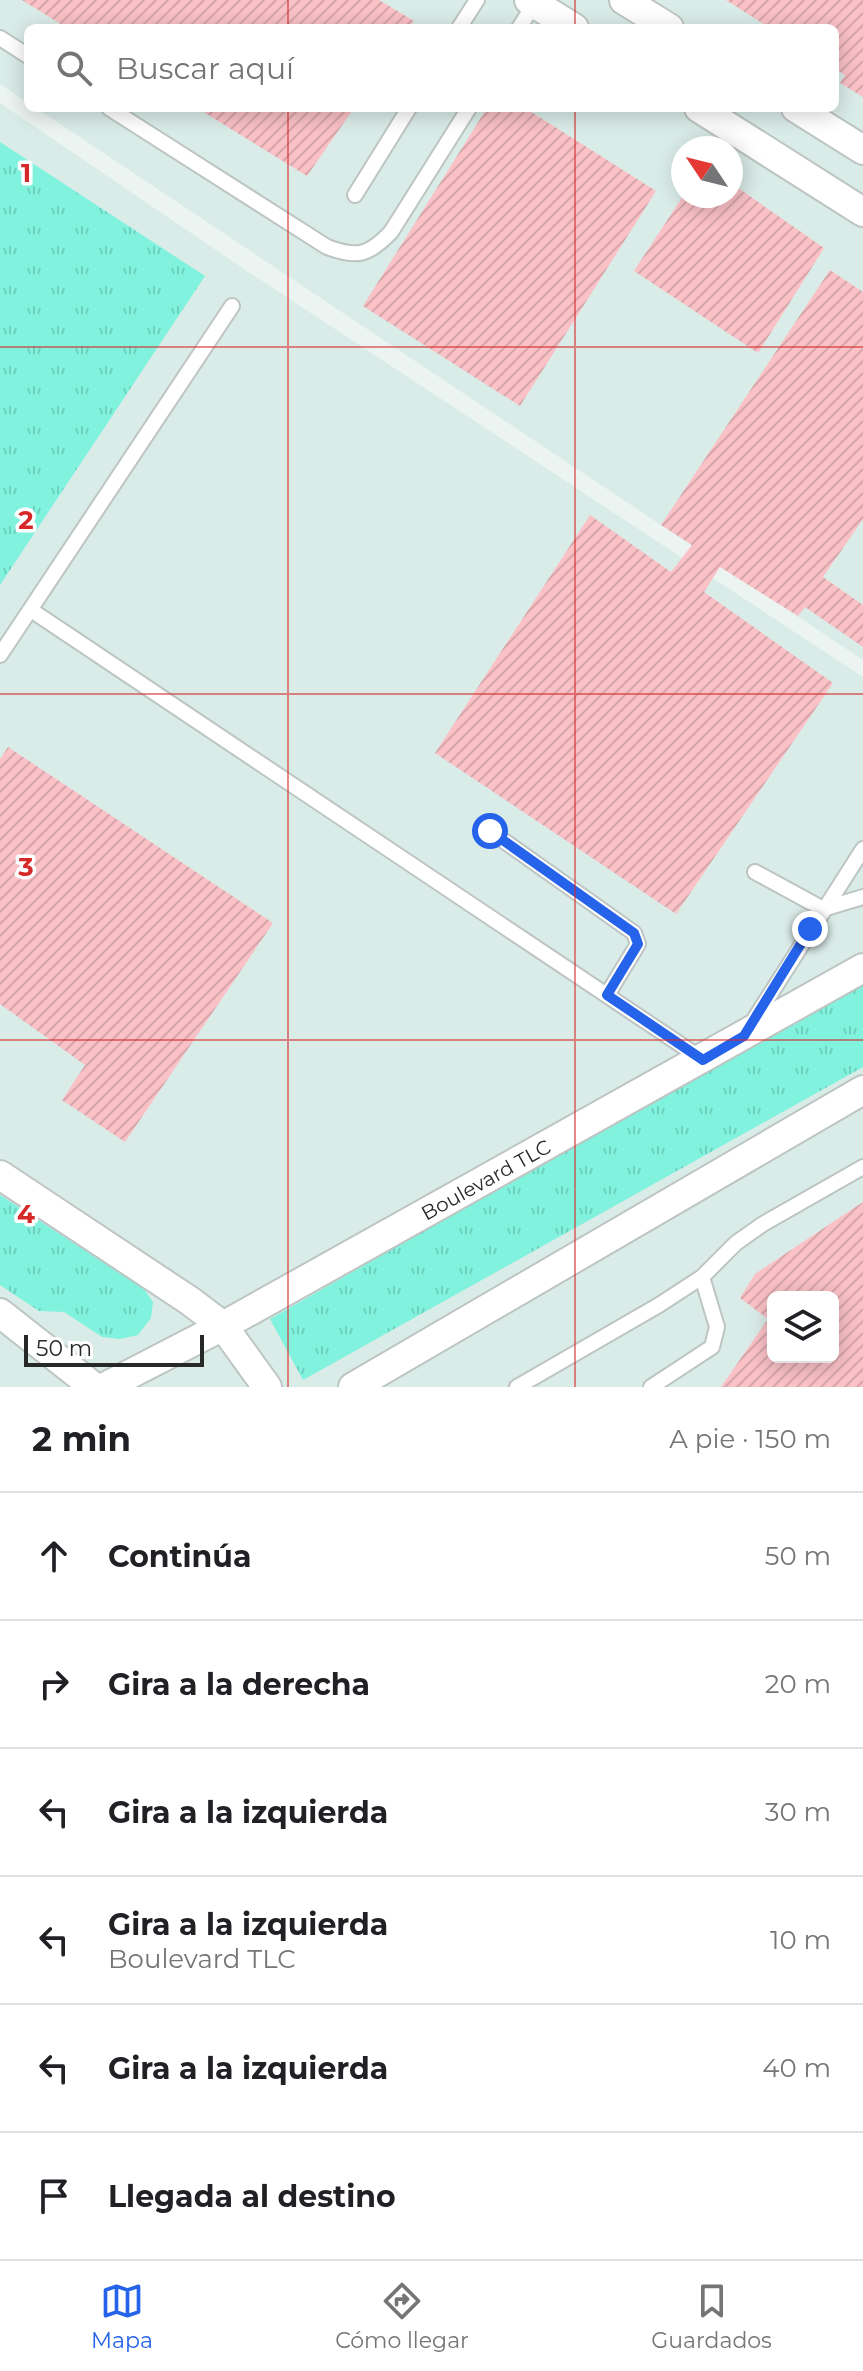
<!DOCTYPE html>
<html lang="es">
<meta charset="utf-8">
<style>
:root{--surface:#fff;--page:#f2f2f2;--text:#202124;--muted:#757577;--line:#e0e0e0;--accent:#2563eb}
body{margin:0;font-family:Montserrat,sans-serif;background:var(--page);color:var(--text)}
.controls{position:absolute;right:24px;bottom:24px;display:grid;overflow:hidden;border-radius:12px;box-shadow:0 4px 20px #0003}
.controls button{width:72px;height:72px;display:grid;place-items:center;padding:0;border:0;border-bottom:2px solid var(--line);background:var(--surface);color:var(--text);font:40px sans-serif}
.compass{position:absolute;left:671px;top:136px;width:72px;height:72px;border-radius:50%;background:var(--surface);box-shadow:0 4px 20px #0003;rotate:305deg}
.scale{position:absolute;left:24px;bottom:20px;width:180px;box-sizing:border-box;padding-left:8px;border:4px solid #262928;border-top:0;font-size:22px;line-height:28px;white-space:nowrap;color:#262928;-webkit-text-stroke:6px #fff;paint-order:stroke}
.stop{position:absolute;width:24px;height:24px;margin:-18px;border:6px solid #2563eb;border-radius:50%;background:#fff}
.stop.end{background:#2563eb;border-color:#fff;box-shadow:0 2px 8px #0008}
.list{margin:0;padding:0;list-style:none}
h2{display:flex;justify-content:space-between;align-items:center;height:104px;margin:0;padding:0 32px;font-size:34px}
h2 small{font-size:26px;font-weight:400;color:var(--muted)}
.list li{display:grid;grid-template-columns:52px 1fr auto;gap:24px;align-items:center;box-sizing:border-box;height:128px;padding:0 32px;border-top:2px solid var(--line)}
.list b{display:block;font-size:30px;white-space:nowrap}
.list p{margin:0;font-size:26px;white-space:nowrap;color:var(--muted)}
.list em{font-size:26px;font-style:normal;color:var(--muted)}
.icon{flex:none;width:44px;height:44px;fill:none;stroke:currentColor;stroke-width:2;stroke-linecap:round;stroke-linejoin:round}
.map{position:relative;flex:none;width:863px;height:1387px;overflow:hidden}
.search{position:absolute;background:var(--surface);box-shadow:0 4px 20px #0003;left:24px;right:24px;top:24px;height:88px;display:flex;align-items:center;gap:20px;box-sizing:border-box;padding:0 28px;border-radius:12px;color:var(--muted);font-size:30px}
.sheet{height:872px;background:var(--surface)}
nav{display:flex;justify-content:space-around;align-items:center;box-sizing:border-box;height:112px;border-top:2px solid var(--line);background:var(--surface);font-size:22px;color:var(--muted)}
nav a{display:grid;justify-items:center;gap:4px}
nav .on{color:var(--accent)}
.map>svg:first-child{display:block}
.built{fill:#daece8;fill-rule:evenodd}
.grass{fill:url(#grass-tufts)}
.building{fill:url(#building-hatch);fill-rule:evenodd}
.lines{fill:none;stroke-linecap:round;stroke-linejoin:round}
.service-casing{stroke:#bdc5c3;stroke-width:18}
.minor-casing{stroke:#bdc5c3;stroke-width:32}
.service{stroke:#fff;stroke-width:14}
.minor{stroke:#fff;stroke-width:28}
.route{stroke:#2563eb;stroke-width:10}
.grid{fill:none;stroke:#d62828;stroke-width:2;stroke-opacity:0.55}
.labels{text-anchor:middle;dominant-baseline:central;stroke-width:7;stroke-linejoin:round;paint-order:stroke}
.street-label{font-size:20px;fill:#262928;stroke:#fff}
.grid-label{font-size:26px;text-anchor:middle;font-weight:bold;fill:#d62828;stroke:#fff;stroke-width:7;stroke-linejoin:round;paint-order:stroke}
</style>
<div class="map">
<svg width="863" height="1387" viewBox="0 0 863 1387">
<defs>
<pattern id="grass-tufts" width="24" height="20" patternUnits="userSpaceOnUse" patternTransform="scale(2)"><rect width="24" height="20" fill="#80f2de"/><path d="M3 7l-1-3M5 7V3M7 7l1-3M15 17l-1-3M17 17v-4M19 17l1-3" fill="none" stroke="#6ed0be"/></pattern>
<pattern id="building-hatch" width="6" height="6" patternUnits="userSpaceOnUse" patternTransform="scale(2)"><rect width="6" height="6" fill="#fac1c6"/><path d="M-1 1l2-2M0 6l6-6M5 7l2-2" fill="none" stroke="#d6a6aa"/></pattern>
</defs>
<rect width="100%" height="100%" fill="#ecf4f2"/>
<g class="built">
<path d="M0,0h863v660l-827,-552h799v-80h-807v75l-28,-19zM683,148h48v48h-48z"/>
<path d="M0,103l247,168 616,406v710h-863zM773,1297h60v60h-60z"/>
</g>
<g class="grass">
<polygon points="0,142 205,276 0,585"/>
<polygon points="863,980 863,1067 303,1380 270,1319"/>
<polygon points="0,1195 144,1289 153,1302 151,1318 138,1335 120,1339 102,1337 64,1312 39,1311 0,1285"/>
</g>
<g class="building">
<polygon points="22,0 379,0 414,21 409,28 67,28"/>
<polygon points="726,0 863,0 863,97 840,83 845,75 835,69 835,28 770,28"/>
<polygon points="197,108 354,108 307,176"/>
<polygon points="487,108 525,108 656,191 520,406 363,306"/>
<polygon points="731,183 824,248 758,353 634,271 683,196 731,196"/>
<polygon points="830,270 863,292 863,519 823,577 863,605 863,647 805,607 798,616 720,567 704,592 833,683 676,914 435,753 590,515 671,572 692,545 661,525"/>
<polygon points="8,747 273,923 125,1142 62,1100 85,1065 0,1004 0,759"/>
<path d="M863,1202v185h-142l47,-68 -28,-21 15,-24zM773,1297h60v60h-60z"/>
</g>
<g class="lines">
<defs>
<g id="service">
<polyline points="459,28 477,0"/>
<polyline points="519,28 536,1"/>
<polyline points="0,38 28,56"/>
<path d="M109,108l218,139c30,11 41,9 64,-15l78,-124"/>
<polyline points="355,195 409,108"/>
<polyline points="31,610 702,1059"/>
<polyline points="0,655 232,306"/>
<polyline points="490,831 634,933 638,944 607,995"/>
<polyline points="755,872 823,909 863,897"/>
<polyline points="750,1026 863,849"/>
<polyline points="517,1387 659,1305 702,1277 736,1243 763,1224 863,1167"/>
<polyline points="651,1387 712,1347 717,1327 702,1277"/>
</g>
<g id="minor">
<polyline points="529,0 574,28"/>
<polyline points="624,0 669,28"/>
<polyline points="699,108 863,212"/>
<polyline points="796,108 863,150"/>
<polyline points="0,1175 190,1301 223,1326 267,1387"/>
<polyline points="0,1313 94,1387"/>
<polyline points="105,1387 223,1326 863,968"/>
<polyline points="353,1387 863,1090"/>
</g>
</defs>
<use href="#service" class="service-casing"/>
<use href="#minor" class="minor-casing"/>
<use href="#service" class="service"/>
<use href="#minor" class="minor"/>
</g>
<g class="lines">
<polyline class="route" points="490,831 634,933 638,944 607,995 703,1060 744,1036 810,929"/>
</g>
<path class="grid" d="M288,0v28M575,0v28M288,108v1279M575,108v1279M0,347h863M0,694h863M0,1040h863"/>
<g class="labels">
<g class="street-label">
<text transform="translate(486 1180) rotate(-29)">Boulevard TLC</text>
</g>
</g>
<g class="grid-label">
<text x="26" y="182">1</text>
<text x="26" y="529">2</text>
<text x="26" y="876">3</text>
<text x="26" y="1223">4</text>
</g>
</svg>
<div class="controls">
<button><svg class="icon" aria-label="layers" viewBox="0 0 24 24"><path d="M12 4l9 5-9 5-9-5zM3 14l9 5 9-5"/></svg></button>
</div>
<svg class="compass" viewBox="-18 -18 36 36"><path d="M0-13l5 13h-10z" fill="#e53935"/><path d="M0 13l5-13h-10z" fill="#757577"/></svg>
<div class="scale">50 m</div>
<div class="stop" style="left:490px;top:831px"></div>
<div class="stop end" style="left:810px;top:929px"></div>
<div class="search"><svg class="icon" aria-label="search" viewBox="0 0 24 24"><circle cx="10" cy="10" r="6"/><path d="M15 15l6 6"/></svg>Buscar aquí</div>
</div>
<section class="sheet">
<h2>2 min<small>A pie · 150 m</small></h2>
<ul class="list">
<li><svg class="icon" aria-label="ahead" viewBox="0 0 24 24"><path d="M12 20V5M6 11l6-6 6 6"/></svg><div><b>Continúa</b></div><em>50 m</em></li>
<li><svg class="icon" aria-label="right" viewBox="0 0 24 24"><path d="M7 20v-9h11M14 6l5 5-5 5"/></svg><div><b>Gira a la derecha</b></div><em>20 m</em></li>
<li><svg class="icon" aria-label="left" viewBox="0 0 24 24"><path d="M17 20v-9H6M10 6l-5 5 5 5"/></svg><div><b>Gira a la izquierda</b></div><em>30 m</em></li>
<li><svg class="icon" aria-label="left" viewBox="0 0 24 24"><path d="M17 20v-9H6M10 6l-5 5 5 5"/></svg><div><b>Gira a la izquierda</b><p>Boulevard TLC</p></div><em>10 m</em></li>
<li><svg class="icon" aria-label="left" viewBox="0 0 24 24"><path d="M17 20v-9H6M10 6l-5 5 5 5"/></svg><div><b>Gira a la izquierda</b></div><em>40 m</em></li>
<li><svg class="icon" aria-label="arrive" viewBox="0 0 24 24"><path d="M6 21V4h12l-3 4 3 4H6"/></svg><div><b>Llegada al destino</b></div></li>
</ul>
</section>
<nav>
<a class="on"><svg class="icon" aria-label="map" viewBox="0 0 24 24"><path d="M3 6l6-2 6 2 6-2v14l-6 2-6-2-6 2zM9 4v14M15 6v14"/></svg>Mapa</a>
<a><svg class="icon" aria-label="directions" viewBox="0 0 24 24"><path d="M12 3l9 9-9 9-9-9zM9 14v-3h6M13 9l2 2-2 2"/></svg>Cómo llegar</a>
<a><svg class="icon" aria-label="saved" viewBox="0 0 24 24"><path d="M7 4h10v16l-5-4-5 4z"/></svg>Guardados</a>
</nav>
